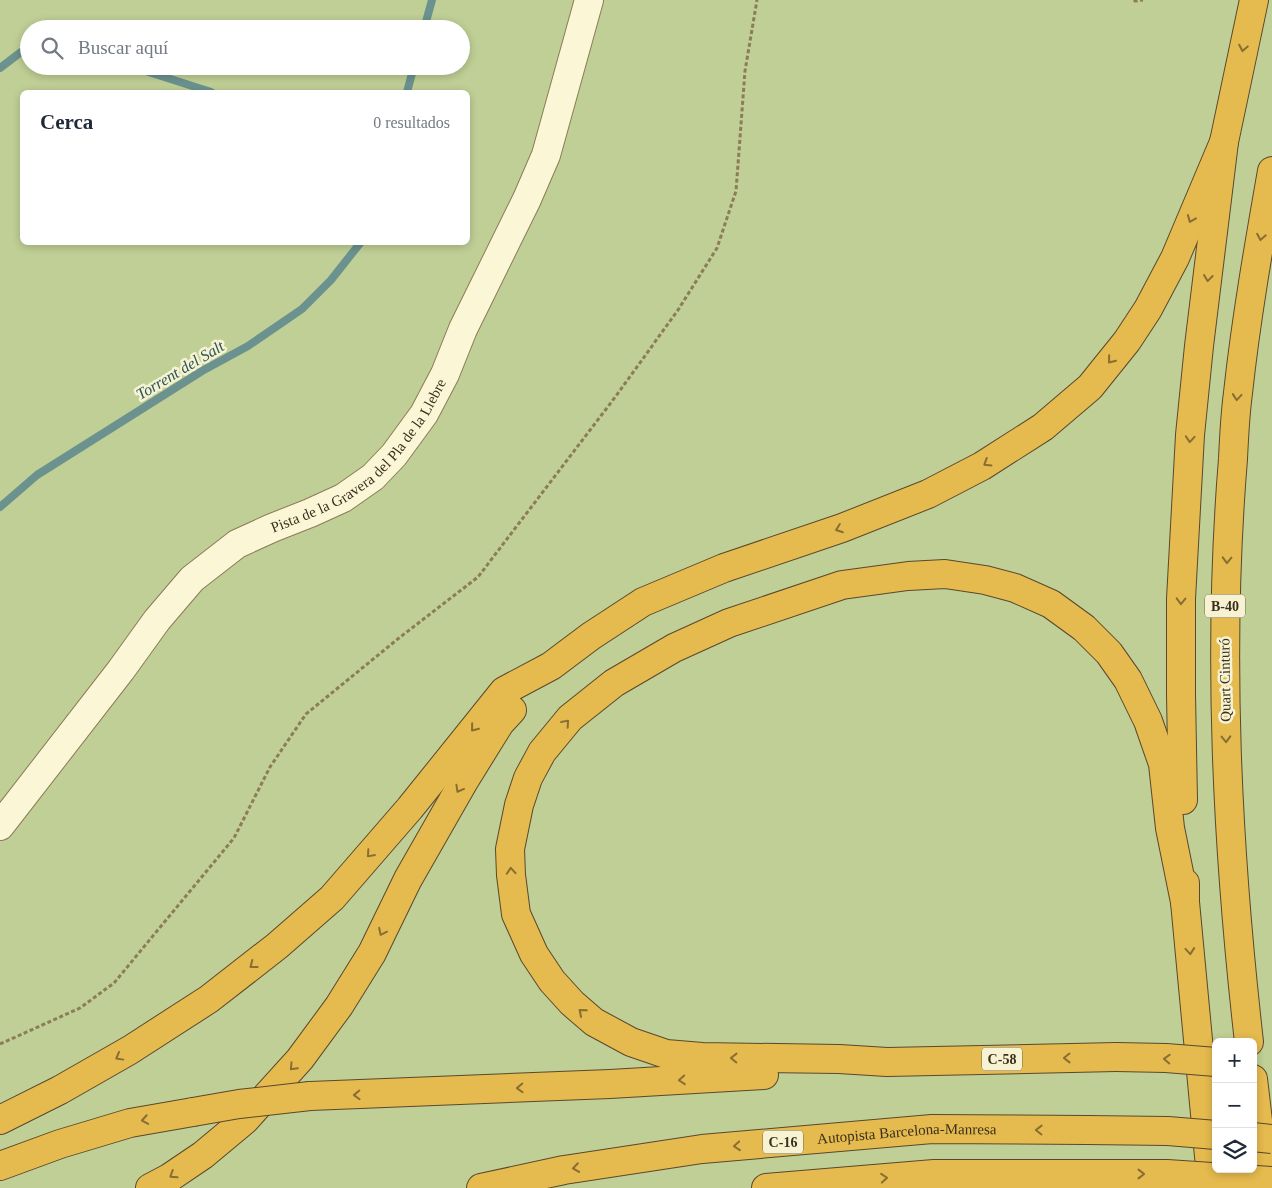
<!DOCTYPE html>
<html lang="es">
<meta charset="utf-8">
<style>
:root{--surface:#fff;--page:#f2f2f3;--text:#1f2937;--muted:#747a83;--line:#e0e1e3}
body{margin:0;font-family:Georgia,serif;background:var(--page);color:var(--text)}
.controls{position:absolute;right:15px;bottom:15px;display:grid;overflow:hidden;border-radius:8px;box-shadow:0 2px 8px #0003}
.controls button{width:45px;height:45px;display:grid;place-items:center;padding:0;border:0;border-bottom:1px solid var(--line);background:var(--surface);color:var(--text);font:25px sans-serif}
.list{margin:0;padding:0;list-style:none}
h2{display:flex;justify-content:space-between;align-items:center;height:65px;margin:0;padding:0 20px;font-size:21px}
h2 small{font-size:16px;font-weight:400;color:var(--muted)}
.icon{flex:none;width:28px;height:28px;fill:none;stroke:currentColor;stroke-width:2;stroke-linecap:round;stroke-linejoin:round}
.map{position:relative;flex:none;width:1272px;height:1188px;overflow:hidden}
.search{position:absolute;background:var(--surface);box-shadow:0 2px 8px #0003;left:20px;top:20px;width:450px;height:55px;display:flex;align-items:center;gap:12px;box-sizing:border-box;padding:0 18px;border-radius:28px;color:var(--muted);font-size:19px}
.panel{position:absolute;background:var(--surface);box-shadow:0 2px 8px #0003;left:20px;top:90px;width:450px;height:155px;border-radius:8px}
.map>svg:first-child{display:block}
.green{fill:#bfcf95;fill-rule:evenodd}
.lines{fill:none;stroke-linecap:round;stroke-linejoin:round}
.stream{stroke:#6b928e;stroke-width:8}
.minor-casing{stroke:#8c7c58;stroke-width:30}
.motorway-casing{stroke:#59482d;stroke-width:30}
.path{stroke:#8c7c58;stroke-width:3;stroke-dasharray:4 2.5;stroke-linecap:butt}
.minor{stroke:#fbf6d6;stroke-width:28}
.motorway{stroke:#e5ba4e;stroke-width:28}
.motorway-bridge-casing{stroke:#59482d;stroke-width:30;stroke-linecap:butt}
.motorway-bridge{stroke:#e5ba4e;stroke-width:28}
.oneway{stroke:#886e33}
.labels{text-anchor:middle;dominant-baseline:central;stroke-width:5;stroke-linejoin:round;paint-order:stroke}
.shield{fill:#f7f3d2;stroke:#736a53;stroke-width:1}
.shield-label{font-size:14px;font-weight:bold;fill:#3b301d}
.street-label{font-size:15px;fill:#3b301d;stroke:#f7f3d2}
.water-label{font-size:16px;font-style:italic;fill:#2b575b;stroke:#f7f3d2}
</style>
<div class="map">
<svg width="1272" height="1188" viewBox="0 0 1272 1188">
<rect width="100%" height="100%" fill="#f1eac2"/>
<path class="green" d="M0,0h1272v1188h-1272zM29,29h432v37h-432zM22,92h446v150h-446zM1216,1042h37v127h-37z"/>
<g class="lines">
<g class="stream">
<polyline points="424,29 432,0"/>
<polyline points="130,66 211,92"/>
<polyline points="0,68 29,46"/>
<polyline points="407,92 414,66"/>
<polyline points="0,507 37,475 202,371 248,346 302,309 331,280 361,242"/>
</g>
<defs>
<g id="minor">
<path id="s1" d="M0,826l121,-156 36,-50 35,-41 45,-35 35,-16 38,-15 33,-15 30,-21 21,-22 30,-41 21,-40 18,-45 64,-130 19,-44 43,-155"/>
</g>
<g id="motorway">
<polyline points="1183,800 1181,695 1181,599 1190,435 1199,346 1224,142 1254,0"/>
<polyline points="1185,883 1185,902 1212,1188"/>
<path d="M1249,1042c-22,-194 -32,-389 -16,-583 1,-22 2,-44 5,-66 8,-74 21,-148 34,-222"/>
<polyline points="1116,1057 887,1062 839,1059 702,1057 666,1054 631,1042 594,1022 572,1003 552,981 534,954 516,914 511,875 510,849 519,805 528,778 542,752 570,718 614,683 674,648 729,623 842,585 908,576 945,574 985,580 1015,588 1051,604 1084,628 1109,653 1128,680 1148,721 1163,764 1170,828 1185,902"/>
<polyline points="1253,1079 1266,1188"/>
<polyline points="310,1096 610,1084 764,1075"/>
<polyline points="0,1120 60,1090 130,1050 209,999 277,946 332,898 410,808 504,691 551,666 591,636 643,602 724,568 842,528 928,494 982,466 1043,427 1090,387 1127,341 1148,309 1175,258 1224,142"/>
<polyline points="0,1166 60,1144 130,1123 193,1112"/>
<polyline points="150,1188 169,1178 203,1155 245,1120 300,1059 339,1006 372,953 408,879 464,781 500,723 512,710"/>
<path id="s2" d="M481,1188l83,-18 138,-21 230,-20 155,1"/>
<polyline points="766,1188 934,1174 1092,1174"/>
</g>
</defs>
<use href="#minor" class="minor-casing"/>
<use href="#motorway" class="motorway-casing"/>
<g class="path">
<polyline points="1134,0 1135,1 1143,0"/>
<polyline points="0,1044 80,1008 114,983 234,838 270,767 306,714 399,638 478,577 616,396 678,310 717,248 736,191 745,71 757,0"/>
</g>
<use href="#minor" class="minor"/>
<use href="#motorway" class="motorway"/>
<defs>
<g id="motorway-bridge">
<polyline points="1116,1057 1166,1058 1216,1062"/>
<polyline points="193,1112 239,1104 310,1096"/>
<polyline points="1087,1130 1168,1131 1216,1135"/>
<polyline points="1253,1137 1272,1139"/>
<polyline points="1092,1174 1167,1174 1272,1181"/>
</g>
</defs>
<use href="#motorway-bridge" class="motorway-bridge-casing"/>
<use href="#motorway-bridge" class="motorway-bridge"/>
</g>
<defs><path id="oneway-chevron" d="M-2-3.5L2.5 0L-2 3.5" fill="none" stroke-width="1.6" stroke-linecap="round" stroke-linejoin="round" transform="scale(1.25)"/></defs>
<g class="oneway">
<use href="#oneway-chevron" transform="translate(1243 48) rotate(101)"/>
<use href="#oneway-chevron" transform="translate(1191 219) rotate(113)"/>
<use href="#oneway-chevron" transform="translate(1261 237) rotate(100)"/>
<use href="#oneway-chevron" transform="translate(1208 278) rotate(97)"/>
<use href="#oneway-chevron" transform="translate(1111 360) rotate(129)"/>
<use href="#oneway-chevron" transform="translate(1237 397) rotate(95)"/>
<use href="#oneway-chevron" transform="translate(1190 439) rotate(94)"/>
<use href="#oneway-chevron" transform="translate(987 463) rotate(148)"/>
<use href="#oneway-chevron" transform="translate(839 529) rotate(160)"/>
<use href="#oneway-chevron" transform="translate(1227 560) rotate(92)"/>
<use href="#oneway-chevron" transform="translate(1181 601) rotate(91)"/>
<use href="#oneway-chevron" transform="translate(566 723) rotate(-49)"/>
<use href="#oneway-chevron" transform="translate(474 728) rotate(129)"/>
<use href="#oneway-chevron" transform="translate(1226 739) rotate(88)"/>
<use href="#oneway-chevron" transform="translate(459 789) rotate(119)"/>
<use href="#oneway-chevron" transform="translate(370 854) rotate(131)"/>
<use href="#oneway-chevron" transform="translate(511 871) rotate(-94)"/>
<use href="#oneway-chevron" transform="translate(382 932) rotate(116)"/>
<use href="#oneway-chevron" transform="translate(1190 951) rotate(85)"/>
<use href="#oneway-chevron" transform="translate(253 965) rotate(142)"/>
<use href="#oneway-chevron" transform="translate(582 1012) rotate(-139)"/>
<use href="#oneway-chevron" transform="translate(119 1057) rotate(151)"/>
<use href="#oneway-chevron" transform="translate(734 1058) rotate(-179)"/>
<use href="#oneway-chevron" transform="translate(1067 1058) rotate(179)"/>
<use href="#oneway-chevron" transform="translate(1167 1059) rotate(-177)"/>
<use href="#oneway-chevron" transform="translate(293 1067) rotate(133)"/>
<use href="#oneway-chevron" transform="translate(682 1080) rotate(176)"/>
<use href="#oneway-chevron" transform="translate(520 1088) rotate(178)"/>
<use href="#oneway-chevron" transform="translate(357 1095) rotate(178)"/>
<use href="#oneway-chevron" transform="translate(145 1120) rotate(170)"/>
<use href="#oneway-chevron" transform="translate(1039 1130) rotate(-179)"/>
<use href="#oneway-chevron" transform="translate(737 1146) rotate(175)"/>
<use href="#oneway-chevron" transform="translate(576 1168) rotate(172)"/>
<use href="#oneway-chevron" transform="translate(1141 1174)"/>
<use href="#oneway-chevron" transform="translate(173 1175) rotate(147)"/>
<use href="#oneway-chevron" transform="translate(884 1178) rotate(-5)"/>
</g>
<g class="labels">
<g class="shield">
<rect x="1205" y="594.5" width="40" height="23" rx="4"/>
<rect x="982" y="1047.5" width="40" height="23" rx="4"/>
<rect x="763" y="1130.5" width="40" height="23" rx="4"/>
</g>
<g class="shield-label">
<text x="1225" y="606">B-40</text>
<text x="1002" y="1059">C-58</text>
<text x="783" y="1142">C-16</text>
</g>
<g class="street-label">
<text stroke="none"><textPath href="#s1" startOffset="525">Pista de la Gravera del Pla de la Llebre</textPath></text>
<text transform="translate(1225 680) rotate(-91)">Quart Cinturó</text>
<text stroke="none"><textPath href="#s2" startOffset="430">Autopista Barcelona-Manresa</textPath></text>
</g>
<g class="water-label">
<text transform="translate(180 370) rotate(-31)">Torrent del Salt</text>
</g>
</g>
</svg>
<div class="controls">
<button>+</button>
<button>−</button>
<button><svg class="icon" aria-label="layers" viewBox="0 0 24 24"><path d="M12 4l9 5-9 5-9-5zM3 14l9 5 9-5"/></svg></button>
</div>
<div class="search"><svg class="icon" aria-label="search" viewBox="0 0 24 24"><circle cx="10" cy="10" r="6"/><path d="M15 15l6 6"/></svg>Buscar aquí</div>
<section class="panel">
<h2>Cerca<small>0 resultados</small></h2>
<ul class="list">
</ul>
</section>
</div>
